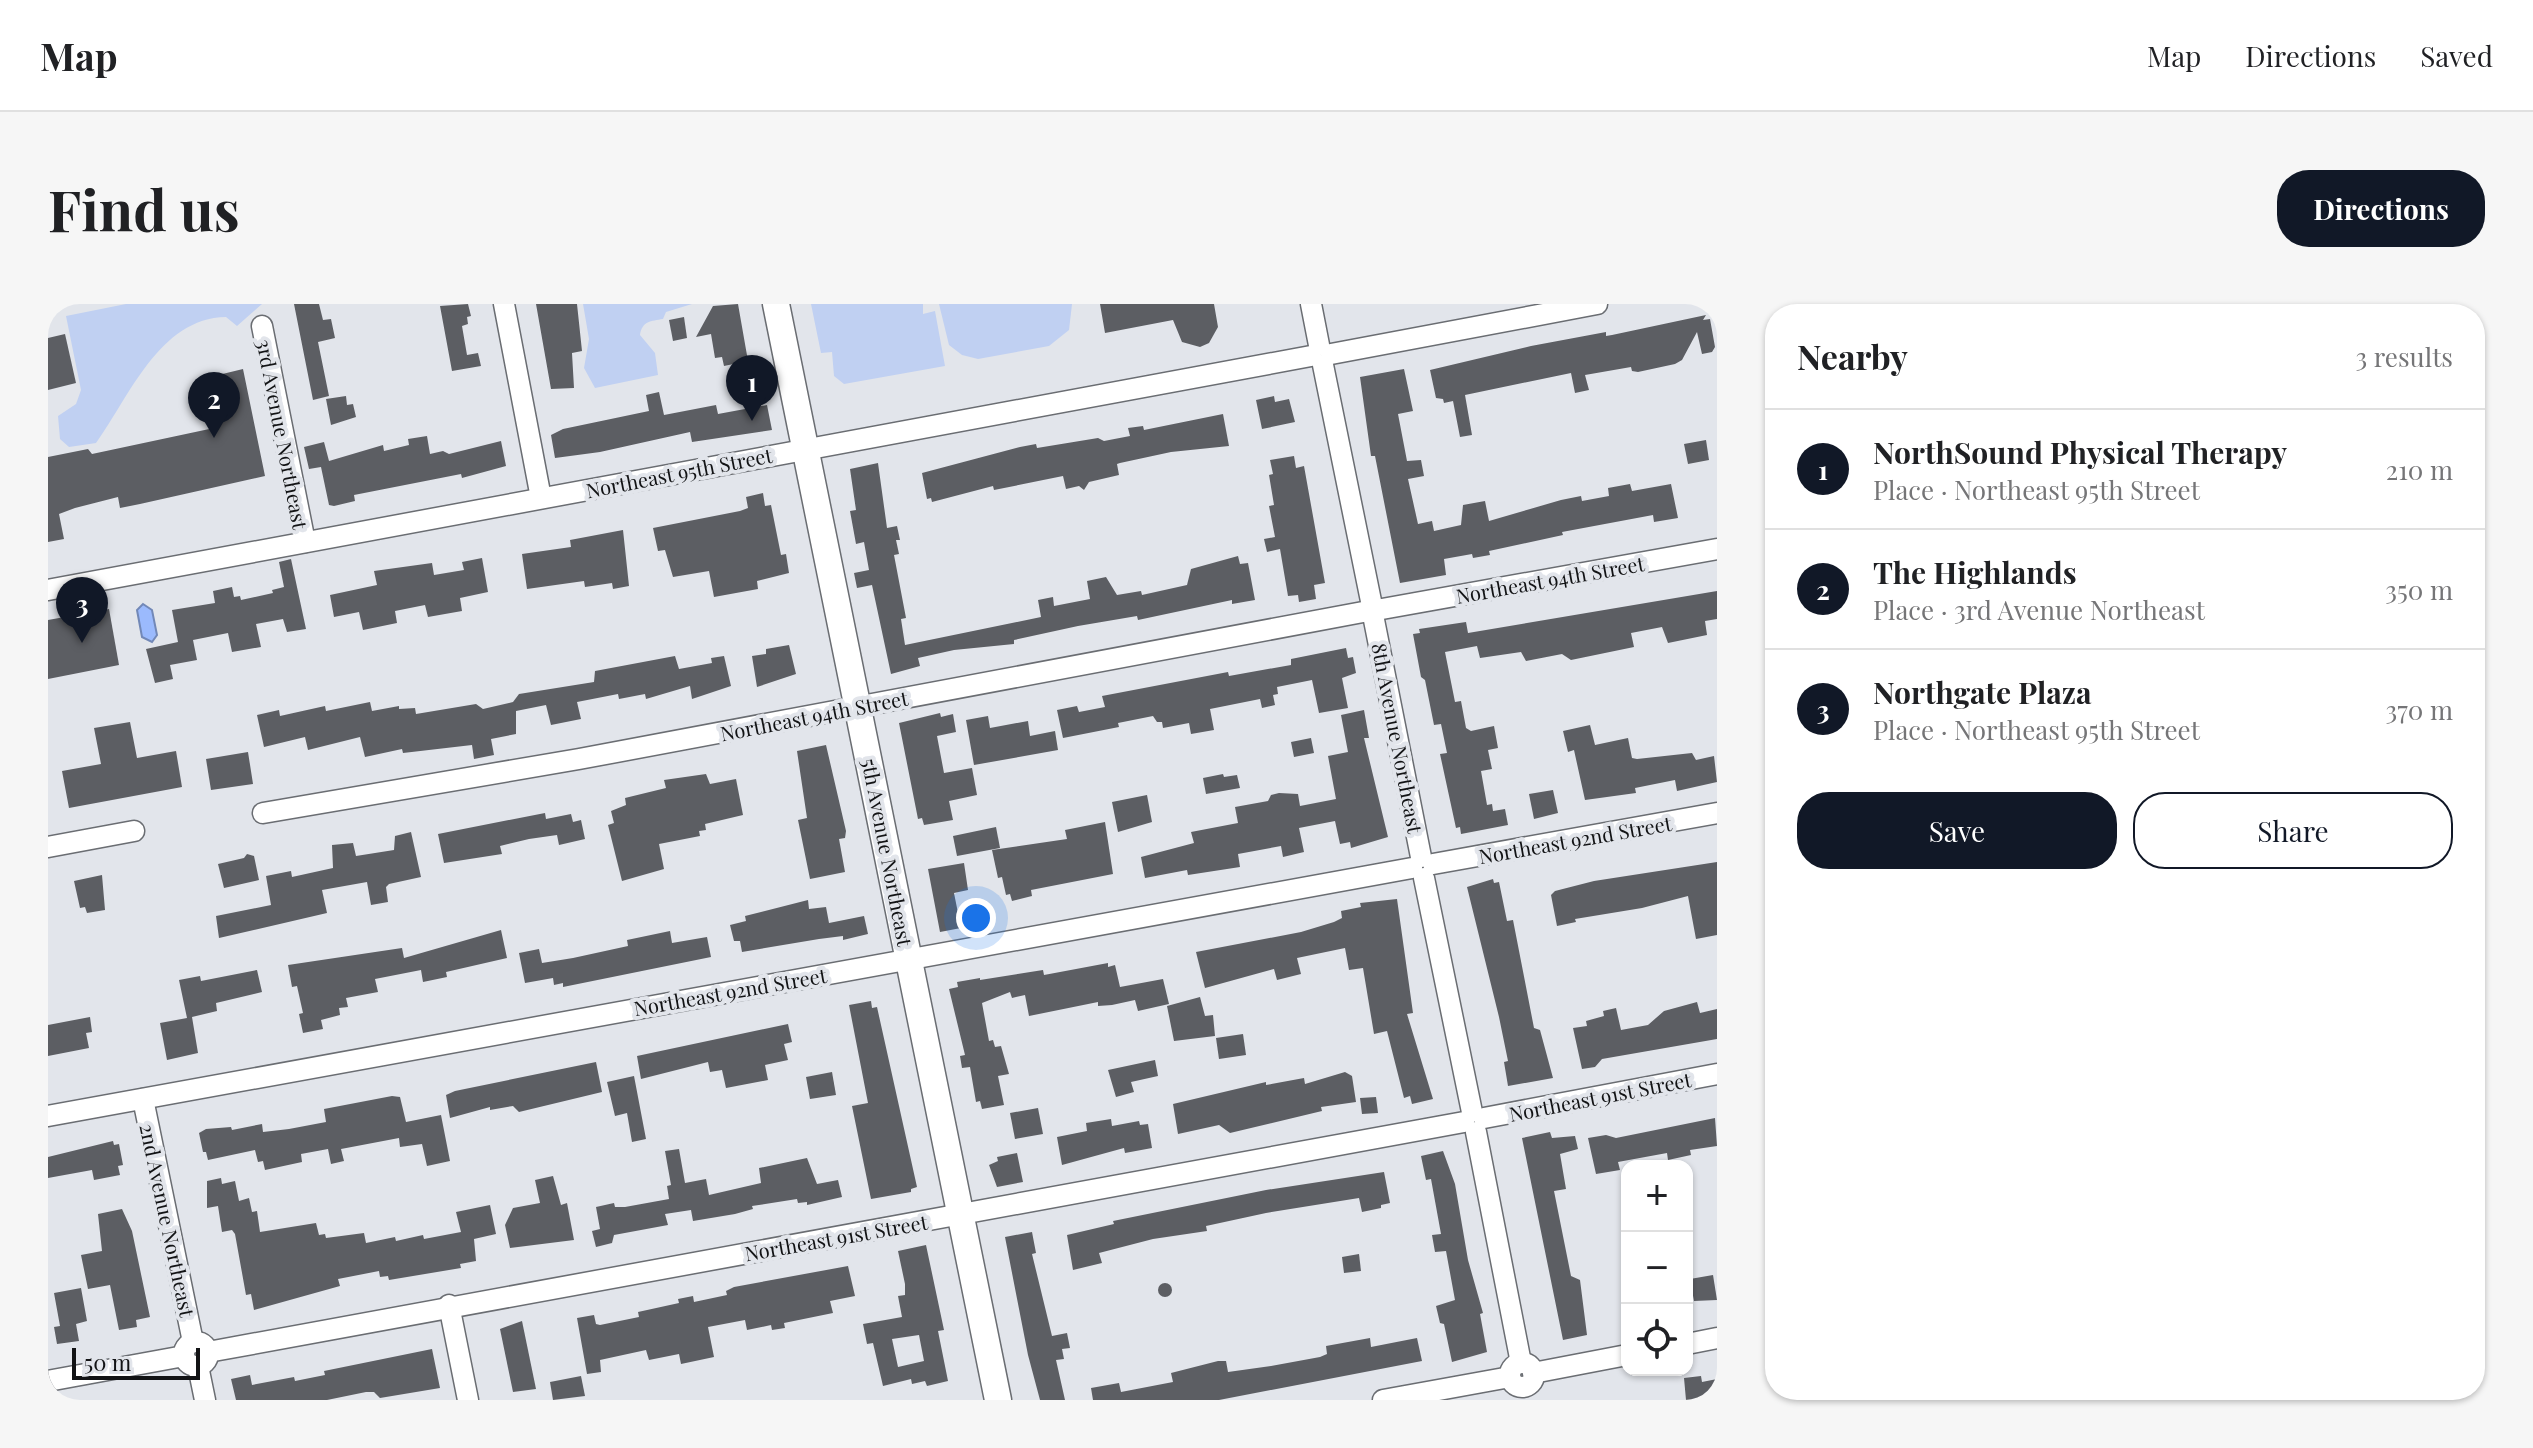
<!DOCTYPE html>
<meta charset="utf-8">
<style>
:root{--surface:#fff;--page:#f6f6f6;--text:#202124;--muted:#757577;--line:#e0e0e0;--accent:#111827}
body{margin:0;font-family:"Playfair Display",serif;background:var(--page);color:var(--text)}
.controls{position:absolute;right:24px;bottom:24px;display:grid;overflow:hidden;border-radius:16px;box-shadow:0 2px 6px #0004}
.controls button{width:72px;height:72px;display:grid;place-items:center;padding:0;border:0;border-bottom:2px solid var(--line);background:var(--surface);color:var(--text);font:40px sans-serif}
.scale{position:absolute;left:24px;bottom:20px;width:128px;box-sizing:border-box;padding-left:8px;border:4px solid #121315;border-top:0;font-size:22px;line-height:28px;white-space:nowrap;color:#121315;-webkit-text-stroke:6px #e2e5eb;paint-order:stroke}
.you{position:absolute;left:928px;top:614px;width:28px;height:28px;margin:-20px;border:6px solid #fff;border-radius:50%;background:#1a73e8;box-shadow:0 0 0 12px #1a73e833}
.badge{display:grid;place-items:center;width:52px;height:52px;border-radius:50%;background:var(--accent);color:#fff;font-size:26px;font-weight:700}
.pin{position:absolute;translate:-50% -66px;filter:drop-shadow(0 2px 4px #0008)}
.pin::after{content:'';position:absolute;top:42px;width:28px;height:24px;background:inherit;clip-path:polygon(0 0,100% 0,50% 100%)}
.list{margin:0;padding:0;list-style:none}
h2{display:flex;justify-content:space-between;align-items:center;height:104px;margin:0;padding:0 32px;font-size:34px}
h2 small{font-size:26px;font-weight:400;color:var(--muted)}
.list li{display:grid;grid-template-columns:52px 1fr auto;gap:24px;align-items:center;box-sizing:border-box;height:120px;padding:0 32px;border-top:2px solid var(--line)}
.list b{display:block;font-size:30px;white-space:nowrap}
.list p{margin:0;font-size:26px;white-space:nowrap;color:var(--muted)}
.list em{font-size:26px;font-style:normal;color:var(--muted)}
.actions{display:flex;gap:16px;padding:24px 32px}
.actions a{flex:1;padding:18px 0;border:2px solid var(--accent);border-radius:32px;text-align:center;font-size:28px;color:var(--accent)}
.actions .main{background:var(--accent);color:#fff}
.icon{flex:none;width:44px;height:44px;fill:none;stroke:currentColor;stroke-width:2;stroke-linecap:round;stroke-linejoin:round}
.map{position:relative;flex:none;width:1669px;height:1096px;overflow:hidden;border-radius:32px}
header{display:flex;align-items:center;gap:48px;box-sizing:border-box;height:112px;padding:0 40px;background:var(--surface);border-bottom:2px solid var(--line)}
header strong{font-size:38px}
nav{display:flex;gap:44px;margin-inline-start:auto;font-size:28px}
.intro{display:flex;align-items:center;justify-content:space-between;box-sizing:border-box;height:192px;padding:0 48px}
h1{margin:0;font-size:56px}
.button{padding:20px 36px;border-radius:32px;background:var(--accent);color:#fff;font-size:28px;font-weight:700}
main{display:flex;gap:48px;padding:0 48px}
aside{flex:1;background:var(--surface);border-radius:32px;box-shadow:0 2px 6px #0004}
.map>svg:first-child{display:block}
.green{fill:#c0d0f2}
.water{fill:#9bbafd;stroke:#7288b7;stroke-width:2}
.building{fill:#5c5e63;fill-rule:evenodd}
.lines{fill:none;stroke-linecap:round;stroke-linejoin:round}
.minor-casing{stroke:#6a6d72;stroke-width:23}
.major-casing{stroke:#6a6d72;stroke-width:29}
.minor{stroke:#fff;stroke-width:20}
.major{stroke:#fff;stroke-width:26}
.labels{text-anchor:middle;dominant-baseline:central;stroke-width:8;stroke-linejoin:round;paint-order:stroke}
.street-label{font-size:20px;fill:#121315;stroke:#e2e5eb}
</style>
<header>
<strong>Map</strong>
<nav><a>Map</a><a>Directions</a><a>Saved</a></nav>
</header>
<div class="intro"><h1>Find us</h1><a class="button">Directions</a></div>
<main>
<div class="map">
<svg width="1669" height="1096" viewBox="0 0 1669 1096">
<rect width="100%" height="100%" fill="#e2e5eb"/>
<g class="green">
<path d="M78,0h136l-25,22 -11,-9c-67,1 -97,81 -130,126l-27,4 -9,-8 -2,-23 18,-12 5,-14 -15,-74z"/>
<path d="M535,0h109l-26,8 -3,7c-12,2 -21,2 -23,16l15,18 3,22 -63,13 -11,-20 5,-29z"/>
<polygon points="763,0 875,0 875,10 887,7 897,62 796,80 786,72 784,48 773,49"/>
<polygon points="891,0 1024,0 1021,26 1001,42 930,55 914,51 901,41"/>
</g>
<polygon class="water" points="95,300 104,306 109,331 104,338 94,333 89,306"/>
<g class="building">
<polygon points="246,0 271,0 275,16 283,15 287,34 270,38 281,92 265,96"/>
<polygon points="420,0 423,12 419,13 420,20 414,22 419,51 430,49 433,62 404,67 392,2"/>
<polygon points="488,0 529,0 534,47 524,49 526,84 503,85"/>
<polygon points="690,0 700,57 676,62 674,53 667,54 663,30 648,33 665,2"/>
<polygon points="1052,0 1166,0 1170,23 1161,39 1152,43 1134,38 1125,16 1057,29"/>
<polygon points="1658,11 1655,16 1662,15 1667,43 1664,48 1654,50 1649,28 1634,56 1627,60 1590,68 1584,67 1583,63 1537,71 1541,86 1527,89 1523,69 1417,91 1424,131 1412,133 1405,97 1396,99 1395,95 1388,94 1382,66 1483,42 1558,28 1558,32 1564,31"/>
<polygon points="636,13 639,34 625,37 621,16"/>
<polygon points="17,30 28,79 0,86 0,34"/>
<polygon points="195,65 217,172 92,200 72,204 70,193 27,204 11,210 16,235 0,238 0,153 40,145 44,150 166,124 158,74"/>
<polygon points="1356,65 1365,107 1350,110 1359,157 1373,156 1376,172 1360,175 1370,220 1384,217 1386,227 1413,221 1415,201 1437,197 1441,217 1513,196 1533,192 1534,197 1561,192 1560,184 1582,180 1584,187 1623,180 1630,214 1606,218 1605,211 1514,228 1515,231 1441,247 1442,251 1425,254 1424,250 1396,255 1398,271 1352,279 1327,152 1323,152 1312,73"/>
<polygon points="611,88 616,111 668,101 670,110 719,101 724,126 644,138 642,128 552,148 507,154 503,131 515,125 601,107 598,91"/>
<polygon points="298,92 299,101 305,100 308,113 283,121 278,95"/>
<polygon points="1226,92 1227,98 1241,95 1247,118 1214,125 1208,96"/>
<polygon points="1175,110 1181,142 1123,148 1072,159 1069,160 1071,171 1041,178 1036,186 1031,182 1018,185 1015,172 946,186 945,182 884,198 883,194 879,195 874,169 972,143 988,140 989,144 1050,134 1056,137 1082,132 1080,124 1095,122 1096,126"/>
<polygon points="379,132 382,150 395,147 401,150 453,137 458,162 414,174 413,170 306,191 307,197 286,202 281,201 273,163 261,165 256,143 276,138 281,157 335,141 336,147 361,141 360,135"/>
<polygon points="1658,136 1661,156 1640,160 1636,140"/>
<polygon points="1246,152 1248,164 1256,162 1277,279 1266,281 1268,295 1251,298 1250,291 1240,292 1232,245 1219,248 1216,235 1227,233 1221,202 1226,201 1221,171 1225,170 1222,156"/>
<polygon points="830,159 839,224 849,222 852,236 848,236 851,250 846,251 858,314 853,315 857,341 993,313 990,296 1005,293 1006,302 1042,295 1039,277 1058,273 1069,291 1093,287 1094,291 1139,281 1143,265 1190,252 1192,260 1200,259 1207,296 1184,300 1184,296 1090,316 1089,312 1030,322 966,336 966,340 906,346 870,354 872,362 843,370 824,281 809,284 806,269 821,266 816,238 808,240 802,207 808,206 802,165"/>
<polygon points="715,189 717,202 723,201 733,251 738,250 741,269 709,277 710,285 666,293 661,267 625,273 617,246 610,247 605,224 692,207 700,204 698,193"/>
<polygon points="575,226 581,282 565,285 564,279 537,283 536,277 479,285 474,250 523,243 522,236"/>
<polygon points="434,254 440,288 412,294 414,307 380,313 377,301 347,307 349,319 315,326 311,308 286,313 282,291 329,281 326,267 384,259 386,271 416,266 414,258"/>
<polygon points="243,255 258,325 239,328 235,315 208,320 213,343 184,348 180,329 145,336 149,356 122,361 125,375 107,379 98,345 130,338 124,306 167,299 165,287 184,283 186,293 192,292 193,296 225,289 224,286 236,283 231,258"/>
<polygon points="1669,287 1669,315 1657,317 1659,331 1620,339 1614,323 1583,329 1586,343 1523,356 1514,350 1478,357 1473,348 1432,354 1429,342 1397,348 1407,398 1413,397 1418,424 1423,427 1446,422 1450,444 1440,446 1444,465 1433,467 1439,501 1444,500 1445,507 1457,505 1460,521 1413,530 1412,523 1408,524 1392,450 1399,449 1393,420 1386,421 1377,376 1373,373 1365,330 1372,329 1371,325 1418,318 1420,329"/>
<polygon points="61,305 71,361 0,375 0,316"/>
<polygon points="741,341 748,370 709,383 704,352 718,350 718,345"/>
<polygon points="1298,344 1300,354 1305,353 1308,369 1294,374 1300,404 1271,409 1264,376 1229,383 1230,390 1225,391 1227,401 1214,404 1212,395 1162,405 1166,426 1143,430 1141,419 1115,424 1114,418 1109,418 1105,412 1070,419 1071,423 1015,434 1009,406 1029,402 1031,408 1057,403 1054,392 1180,368 1181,372 1243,361 1243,355"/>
<polygon points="627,352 631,365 664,359 663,354 676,352 683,382 644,395 642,382 598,395 597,390 571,395 570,390 529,398 533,415 503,421 498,401 468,407 468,430 443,435 446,451 426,455 424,441 355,449 354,445 317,453 312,433 260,446 257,433 216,443 209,411 231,406 232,412 277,402 278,407 322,398 324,407 351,402 351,405 367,404 368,410 428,400 435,405 465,398 471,390 546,378 547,367"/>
<polygon points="1316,406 1321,434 1316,434 1340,533 1303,544 1302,538 1292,540 1287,517 1251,524 1256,548 1235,553 1233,542 1190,550 1192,563 1140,571 1139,566 1097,574 1093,553 1146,539 1143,528 1190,519 1187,503 1220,497 1223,491 1231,489 1250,490 1252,502 1288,495 1280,452 1300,448 1293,411"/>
<polygon points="892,409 893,413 905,410 908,428 889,432 896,469 924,464 929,491 901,497 905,516 876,521 874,514 870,515 851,419"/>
<polygon points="940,412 942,424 980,417 982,432 1007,427 1010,446 926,461 918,416"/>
<polygon points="82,418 89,454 128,447 134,483 21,504 14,467 53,460 46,424"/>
<polygon points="1542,421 1547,441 1580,434 1584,454 1589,455 1644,449 1648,456 1666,452 1669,478 1629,487 1627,476 1587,484 1588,489 1537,496 1526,446 1520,448 1515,427"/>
<polygon points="1263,434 1266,449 1246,453 1243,438"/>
<polygon points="778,441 798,527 797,534 791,535 797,568 762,575 750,516 759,514 749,447"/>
<polygon points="200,448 205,480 163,486 158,455"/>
<polygon points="658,470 662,480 688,475 695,511 657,520 658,526 651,527 652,532 611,540 616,565 574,577 560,521 566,519 563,507 578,501 577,494 618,484 616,476"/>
<polygon points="1175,470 1176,473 1189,471 1192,484 1158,490 1155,474"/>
<polygon points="1505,486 1510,509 1486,515 1481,490"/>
<polygon points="1099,491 1104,518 1070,528 1064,498"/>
<polygon points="497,509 498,515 523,510 525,518 533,516 537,535 511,541 509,531 481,535 452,542 454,550 396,559 390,530"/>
<polygon points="1057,518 1065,570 983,586 984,592 964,597 962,590 958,591 954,573 950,574 944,546 1019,535 1017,526"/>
<polygon points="948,523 952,544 909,552 905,532"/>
<polygon points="363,528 373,573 341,580 338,583 340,598 323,601 319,578 274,586 279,609 171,634 168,612 223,601 218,572 243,567 244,573 285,564 284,541 305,539 308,552 346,546 347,532"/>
<polygon points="199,550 206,552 211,576 176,584 170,560 196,554"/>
<polygon points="1669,558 1669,631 1648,635 1640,592 1594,604 1527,615 1528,618 1509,622 1503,591 1507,587 1546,577"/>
<polygon points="916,559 920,586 906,589 913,624 892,628 880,565"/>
<polygon points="54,571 57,606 39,609 37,603 32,604 26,577"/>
<polygon points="1445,575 1446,579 1451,578 1459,617 1465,616 1486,724 1492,726 1505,774 1460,782 1456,758 1460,757 1451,713 1419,583"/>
<polygon points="1349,595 1365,709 1359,710 1385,795 1364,800 1362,792 1356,794 1339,727 1326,730 1315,664 1301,666 1297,644 1249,654 1253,670 1229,676 1226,665 1157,684 1148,648 1253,628 1286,618 1294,614 1293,607 1313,603 1312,599"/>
<polygon points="760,596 761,605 778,603 781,619 816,612 820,630 795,636 795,632 771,635 694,648 692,637 686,637 682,621 698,617 697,612"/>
<polygon points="453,626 459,654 398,668 399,673 375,678 373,666 327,675 330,688 298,694 300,703 291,704 292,711 273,716 275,725 255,729 251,710 255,709 249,682 244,683 240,661 354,644 356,654"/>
<polygon points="622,627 624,639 659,633 663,653 515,683 515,679 506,681 505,674 477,679 471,649 491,645 494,659 525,654 580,642 579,636"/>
<polygon points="1060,659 1060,663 1067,661 1072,683 1115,675 1121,700 1090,707 1087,696 1064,701 1050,702 1050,698 981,712 977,691 964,694 962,688 934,699 941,737 945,736 947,743 953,742 961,770 950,772 956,801 934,805 932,797 928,798 922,763 914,764 912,752 917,751 901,685 910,683 909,678 932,674 932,676 995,666 996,671"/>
<polygon points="209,666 214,688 168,699 169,707 144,713 150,749 119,756 112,719 139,714 131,676 152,672 153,677"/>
<polygon points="1152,693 1157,712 1165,711 1167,732 1126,737 1119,702"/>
<polygon points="823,697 824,704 829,703 869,883 863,885 863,888 823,895 804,802 820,799 801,701"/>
<polygon points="1649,698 1652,709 1669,705 1669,735 1554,755 1547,763 1534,765 1525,724 1539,722 1538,717 1556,712 1555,707 1568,704 1573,726 1600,721 1616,707"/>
<polygon points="42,713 44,728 38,729 41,744 0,752 0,721"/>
<polygon points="740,720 744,738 736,740 740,756 717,761 720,776 678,784 674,766 662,768 660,758 593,775 589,752"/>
<polygon points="1195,730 1198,751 1171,755 1168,734"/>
<polygon points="1107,756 1110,772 1083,778 1086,788 1068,793 1060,766"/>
<polygon points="548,758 554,788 471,808 465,802 442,806 442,803 402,814 398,791 407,787"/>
<polygon points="784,768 788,791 762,795 758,773"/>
<polygon points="1297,768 1304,772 1308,798 1273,803 1274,807 1182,829 1171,821 1130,830 1125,800 1218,778 1218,781 1256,774 1257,780"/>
<polygon points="586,772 598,835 584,838 579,809 567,812 559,778"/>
<polygon points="344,792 352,793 358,818 393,811 402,857 379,862 374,840 352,843 351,834 293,845 296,857 283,860 280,845 253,850 254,858 217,866 215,857 210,858 207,846 160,856 158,848 155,848 151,829 158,825 183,823 184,826 214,820 215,828 241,825 278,818 276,805"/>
<polygon points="1328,793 1330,809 1314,810 1312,794"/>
<polygon points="990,804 995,830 967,835 962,809"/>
<polygon points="1667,814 1669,842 1642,846 1643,851 1620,856 1619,849 1570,858 1572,866 1548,870 1540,834 1558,831 1568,834"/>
<polygon points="1063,815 1064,822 1091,817 1092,821 1100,820 1104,844 1077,849 1076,844 1014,861 1009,833 1039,827 1038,819"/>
<polygon points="1502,828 1504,834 1527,832 1530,845 1512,850 1518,885 1506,887 1523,972 1532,976 1539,1031 1515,1036 1474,834"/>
<polygon points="65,837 66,841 71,840 75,861 70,862 72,871 46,876 44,866 0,874 0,853"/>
<polygon points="631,845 637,879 658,875 661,891 713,879 711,864 759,854 769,880 790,876 794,893 759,901 759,898 750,899 749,895 704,902 705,905 687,910 645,917 643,906 617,910 620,921 566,931 564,939 548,943 544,927 552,925 548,903 566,899 567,903 577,903 621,895 619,882 623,881 617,847"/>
<polygon points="1395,847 1407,880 1420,956 1435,1009 1432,1010 1439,1048 1404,1058 1396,1020 1392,1019 1388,1002 1407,996 1398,947 1387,948 1384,931 1393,930 1383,875 1378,876 1373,852"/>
<polygon points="969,849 975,878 949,883 941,861 950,857 949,853"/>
<polygon points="1336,868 1342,899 1333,901 1333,904 1314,908 1311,894 1218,909 1158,922 1159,927 1105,935 1051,949 1054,959 1025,966 1019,931 1066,920 1065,917 1218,886"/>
<polygon points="505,872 513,901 519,899 526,936 462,944 457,921 465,904 492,899 487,876"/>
<polygon points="173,874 174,880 187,877 191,897 201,894 204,908 209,907 212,928 268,919 271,931 277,930 278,934 316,929 318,939 347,933 348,937 375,931 376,935 413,928 408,908 442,901 448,930 426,935 428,957 412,960 413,964 341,976 340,972 332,973 331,967 290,975 292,982 206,1006 203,990 198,991 187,930 184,926 174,928 170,902 159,904 159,877"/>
<polygon points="74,905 84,927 102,1013 88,1016 89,1023 71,1026 62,981 40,985 33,951 54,947 50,910"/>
<polygon points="984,928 988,949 984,950 1004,1032 1019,1029 1022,1044 1014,1045 1016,1055 1008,1056 1017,1096 992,1096 980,1051 957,933"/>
<path d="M878,941l18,85 -6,1 10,50 -21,5 -2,-5 -13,3 -1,-5 -28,7 -10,-43 -6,1 -4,-20 39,-7 -4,-21 7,-1v-11l-7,-33zM871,1031l5,26 -26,6 -6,-28z"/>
<polygon points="1311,950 1313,967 1296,969 1294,953"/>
<polygon points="800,962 807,992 782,997 785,1009 736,1019 737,1024 724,1026 723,1021 699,1026 697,1016 660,1023 666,1053 633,1060 631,1050 601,1056 598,1046 552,1056 553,1068 539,1070 529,1014 546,1011 548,1020 552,1021 591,1013 590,1008 631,999 630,995 645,992 646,998 679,991 678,987 686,983"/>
<polygon points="1665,971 1669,996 1646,997 1642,975"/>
<circle cx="1117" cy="986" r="7"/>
<polygon points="33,984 39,1017 28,1020 31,1037 9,1040 6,1023 12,1022 6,989"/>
<polygon points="474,1017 488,1085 465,1088 452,1025"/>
<polygon points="1322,1034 1323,1043 1369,1034 1374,1057 1171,1096 1045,1096 1043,1084 1071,1079 1073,1088 1125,1078 1123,1069 1170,1057 1178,1057 1180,1068 1223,1062 1272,1053 1279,1050 1278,1042"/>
<polygon points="384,1045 392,1084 332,1094 326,1088 318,1088 279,1096 188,1096 183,1075 202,1071 204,1081 246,1073 247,1077 277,1071 276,1067"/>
<polygon points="533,1072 537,1092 505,1096 502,1078"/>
<polygon points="1653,1072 1654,1078 1669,1075 1669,1096 1638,1096 1636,1074"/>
</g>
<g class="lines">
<defs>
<g id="minor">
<polyline points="456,0 493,194"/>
<polyline points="1263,0 1271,41"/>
<polyline points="214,22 257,238"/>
<polyline points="1283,50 1549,0"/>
<polyline points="1275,61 1323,297"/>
<polyline points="0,286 1263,52"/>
<polyline points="1334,305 1669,245"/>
<polyline points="1326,316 1373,553"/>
<polyline points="215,509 531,455 1315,308"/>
<polyline points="0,543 86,527"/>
<polyline points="1385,560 1669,509"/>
<polyline points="1376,574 1424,808"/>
<polyline points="95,795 145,1038"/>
<polyline points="0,812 1364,564"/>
<polyline points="1436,814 1669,770"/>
<polyline points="1428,828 1473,1059"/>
<polyline points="401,1001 420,1096"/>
<circle cx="148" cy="1050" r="12"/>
<polyline points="1639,1040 1669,1034"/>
<polyline points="160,1048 1416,818"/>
<circle cx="1474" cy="1071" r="12"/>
<polyline points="150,1062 157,1096"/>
<polyline points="1485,1069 1579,1051"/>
<polyline points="0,1077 136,1052"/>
<polyline points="1335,1096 1462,1073"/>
</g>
<polyline id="major" points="728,0 950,1096"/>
</defs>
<use href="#minor" class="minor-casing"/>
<use href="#major" class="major-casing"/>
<use href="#minor" class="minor"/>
<use href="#major" class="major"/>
</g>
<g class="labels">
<g class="street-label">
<text transform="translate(235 130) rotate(79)">3rd Avenue Northeast</text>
<text transform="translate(631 168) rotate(-11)">Northeast 95th Street</text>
<text transform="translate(1502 275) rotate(-10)">Northeast 94th Street</text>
<text transform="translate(766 411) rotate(-11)">Northeast 94th Street</text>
<text transform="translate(1350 434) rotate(79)">8th Avenue Northeast</text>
<text transform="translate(1527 535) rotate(-10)">Northeast 92nd Street</text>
<text transform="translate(840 548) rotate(79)">5th Avenue Northeast</text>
<text transform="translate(682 687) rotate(-10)">Northeast 92nd Street</text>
<text transform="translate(1552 792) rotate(-11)">Northeast 91st Street</text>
<text transform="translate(120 916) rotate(78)">2nd Avenue Northeast</text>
<text transform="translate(788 933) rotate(-10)">Northeast 91st Street</text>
</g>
</g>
</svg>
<div class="controls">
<button>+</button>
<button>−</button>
<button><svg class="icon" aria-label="locate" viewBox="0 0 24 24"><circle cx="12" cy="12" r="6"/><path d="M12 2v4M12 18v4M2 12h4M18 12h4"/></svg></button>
</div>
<div class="scale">50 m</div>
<div class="you"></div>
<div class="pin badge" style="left:704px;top:117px">1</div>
<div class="pin badge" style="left:166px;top:134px">2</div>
<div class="pin badge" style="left:34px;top:339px">3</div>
</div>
<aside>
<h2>Nearby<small>3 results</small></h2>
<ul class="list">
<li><span class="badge">1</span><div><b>NorthSound Physical Therapy</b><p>Place · Northeast 95th Street</p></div><em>210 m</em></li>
<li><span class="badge">2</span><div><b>The Highlands</b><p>Place · 3rd Avenue Northeast</p></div><em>350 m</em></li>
<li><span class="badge">3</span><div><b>Northgate Plaza</b><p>Place · Northeast 95th Street</p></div><em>370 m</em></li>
</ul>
<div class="actions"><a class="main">Save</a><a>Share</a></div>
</aside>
</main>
